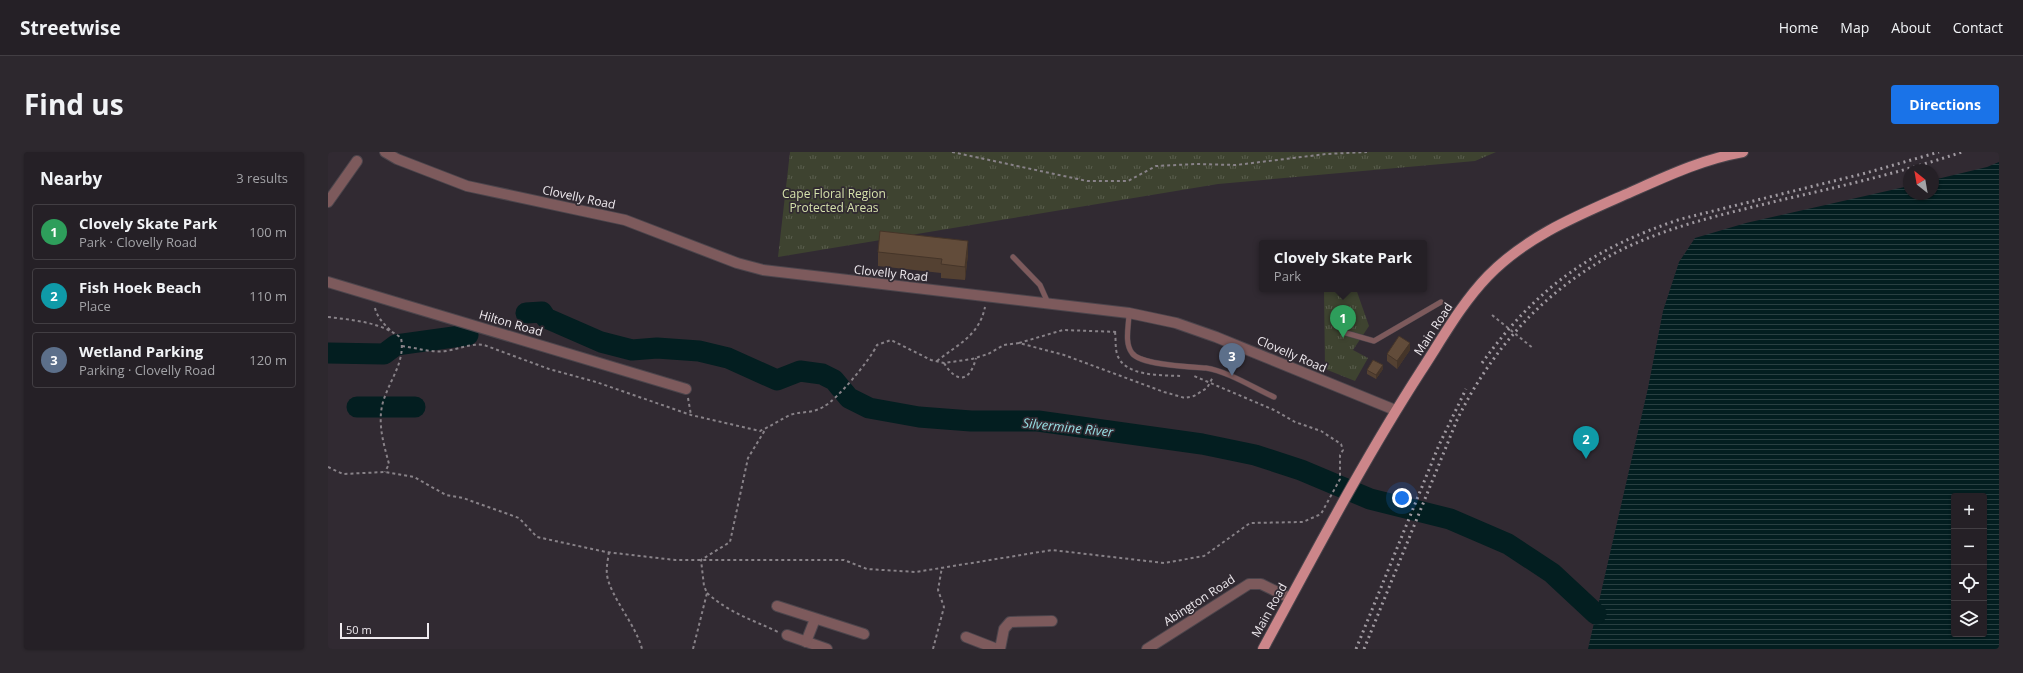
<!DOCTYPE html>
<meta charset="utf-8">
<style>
:root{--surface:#252026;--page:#2d282e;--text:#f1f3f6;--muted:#a3a3a7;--line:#423e43;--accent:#1a73e8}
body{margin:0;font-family:"Open Sans",sans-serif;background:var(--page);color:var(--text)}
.controls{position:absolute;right:12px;bottom:12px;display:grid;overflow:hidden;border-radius:4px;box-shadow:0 1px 3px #0004}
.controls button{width:36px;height:36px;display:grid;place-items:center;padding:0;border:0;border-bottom:1px solid var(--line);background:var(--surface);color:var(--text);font:20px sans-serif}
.compass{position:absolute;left:1575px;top:12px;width:36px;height:36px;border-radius:50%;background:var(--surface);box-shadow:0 1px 3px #0004;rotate:329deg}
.scale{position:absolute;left:12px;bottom:10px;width:89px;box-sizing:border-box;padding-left:4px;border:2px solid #efeaef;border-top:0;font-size:11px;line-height:14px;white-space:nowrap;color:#efeaef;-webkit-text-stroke:3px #312a32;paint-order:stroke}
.you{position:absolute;left:1074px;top:346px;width:14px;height:14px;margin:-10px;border:3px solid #fff;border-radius:50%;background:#1a73e8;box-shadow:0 0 0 6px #1a73e833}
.badge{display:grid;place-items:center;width:26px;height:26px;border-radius:50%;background:var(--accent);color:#fff;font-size:13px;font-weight:700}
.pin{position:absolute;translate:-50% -33px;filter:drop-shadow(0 1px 2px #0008)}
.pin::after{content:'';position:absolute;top:21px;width:14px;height:12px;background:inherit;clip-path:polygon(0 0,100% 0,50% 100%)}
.popup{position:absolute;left:931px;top:88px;width:168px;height:52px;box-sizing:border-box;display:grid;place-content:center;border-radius:4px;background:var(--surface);filter:drop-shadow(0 1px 3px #0005);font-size:13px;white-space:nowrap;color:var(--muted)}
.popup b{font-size:15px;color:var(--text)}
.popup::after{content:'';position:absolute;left:50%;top:100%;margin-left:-8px;border:8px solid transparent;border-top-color:var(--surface)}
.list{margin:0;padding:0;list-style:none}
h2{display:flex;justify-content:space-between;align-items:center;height:52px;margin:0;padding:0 16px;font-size:17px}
h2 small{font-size:13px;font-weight:400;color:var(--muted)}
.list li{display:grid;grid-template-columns:26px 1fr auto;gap:12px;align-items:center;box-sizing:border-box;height:56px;margin:0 8px 8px;padding:0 8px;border:1px solid var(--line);border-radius:4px}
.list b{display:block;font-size:15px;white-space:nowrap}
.list p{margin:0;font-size:13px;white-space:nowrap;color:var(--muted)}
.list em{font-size:13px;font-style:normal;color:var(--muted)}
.icon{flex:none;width:22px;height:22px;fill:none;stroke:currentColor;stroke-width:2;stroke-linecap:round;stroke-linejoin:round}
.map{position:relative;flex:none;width:1671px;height:497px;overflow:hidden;border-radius:4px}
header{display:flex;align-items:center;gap:24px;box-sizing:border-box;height:56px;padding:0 20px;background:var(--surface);border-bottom:1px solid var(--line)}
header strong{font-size:19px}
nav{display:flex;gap:22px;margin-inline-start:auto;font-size:14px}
.intro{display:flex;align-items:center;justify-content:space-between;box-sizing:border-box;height:96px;padding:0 24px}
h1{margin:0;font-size:28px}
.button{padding:10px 18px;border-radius:4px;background:var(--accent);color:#fff;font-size:14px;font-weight:700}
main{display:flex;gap:24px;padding:0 24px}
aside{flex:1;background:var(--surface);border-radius:4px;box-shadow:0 1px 3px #0004}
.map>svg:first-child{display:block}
.park{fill:url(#park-tufts)}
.water{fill:url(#water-rules);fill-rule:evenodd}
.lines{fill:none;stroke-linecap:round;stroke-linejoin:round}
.river{stroke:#031e20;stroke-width:21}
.service-casing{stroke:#4c454c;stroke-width:6}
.minor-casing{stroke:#4c454c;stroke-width:12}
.primary-casing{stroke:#4c454c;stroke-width:12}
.path{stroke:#888288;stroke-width:2;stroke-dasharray:3 3;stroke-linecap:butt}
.service{stroke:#7d5a5c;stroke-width:5}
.minor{stroke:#7d5a5c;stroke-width:10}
.primary{stroke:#cc868a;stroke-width:10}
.rail{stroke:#a09aa1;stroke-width:3;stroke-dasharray:2 4;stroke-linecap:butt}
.wall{fill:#544132}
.shaded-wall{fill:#453529}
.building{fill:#624c3a;stroke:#453529}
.labels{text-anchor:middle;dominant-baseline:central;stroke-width:3.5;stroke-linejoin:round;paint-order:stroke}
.park-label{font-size:12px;fill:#d5e1ab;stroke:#312a32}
.street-label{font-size:12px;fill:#efeaef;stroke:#312a32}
.water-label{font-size:13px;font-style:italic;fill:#96dee3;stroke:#312a32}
</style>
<header>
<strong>Streetwise</strong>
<nav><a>Home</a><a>Map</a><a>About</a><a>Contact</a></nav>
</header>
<div class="intro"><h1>Find us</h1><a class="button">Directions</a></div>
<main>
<aside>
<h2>Nearby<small>3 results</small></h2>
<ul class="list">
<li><span class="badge" style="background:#2e9e5b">1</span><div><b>Clovely Skate Park</b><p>Park · Clovelly Road</p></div><em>100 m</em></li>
<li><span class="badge" style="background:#0f9aa8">2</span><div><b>Fish Hoek Beach</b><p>Place</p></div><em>110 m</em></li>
<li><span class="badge" style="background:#5c6f8a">3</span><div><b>Wetland Parking</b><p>Parking · Clovelly Road</p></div><em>120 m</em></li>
</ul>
</aside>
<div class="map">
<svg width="1671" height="497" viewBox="0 0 1671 497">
<defs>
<pattern id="park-tufts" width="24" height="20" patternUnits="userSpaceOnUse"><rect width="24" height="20" fill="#3e4330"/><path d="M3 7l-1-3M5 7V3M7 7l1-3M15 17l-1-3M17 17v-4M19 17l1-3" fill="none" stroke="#5a5e4e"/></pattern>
<pattern id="water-rules" width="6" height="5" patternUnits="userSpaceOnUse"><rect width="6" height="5" fill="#031e20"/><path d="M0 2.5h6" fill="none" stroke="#283f41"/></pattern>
</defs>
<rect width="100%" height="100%" fill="#312a32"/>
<g class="park">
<polygon points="462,0 1168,0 1147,9 890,32 450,105"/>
<polygon points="1028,137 1041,174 1025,198 1040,206 1027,229 997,217 996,138"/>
</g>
<path class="water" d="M1671,10v487h-411l60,-261 15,-77 16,-49 16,-24 51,-15 163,-37v8h24v-14l54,-13zM1626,344h30v138h-30z"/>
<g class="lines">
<g class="river">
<polyline points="198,161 214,160 218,166 273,190 304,198 329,196 371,199 400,206 449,228 472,219 494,222 506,228 521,246 541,256 591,265 643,269 710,269 874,292 927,303 973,318 1042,347 1122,367 1180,392 1224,421 1268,462"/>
<polyline points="0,201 56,202 68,193 140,183"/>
<polyline points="29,255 87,255"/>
</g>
<defs>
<g id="service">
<polyline points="685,105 712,133 720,151"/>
<path d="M801,161c0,12 -5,30 3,40 8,12 59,14 74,15 21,3 48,20 68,29"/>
<polyline points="1018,181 1046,189 1113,150"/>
</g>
<g id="minor">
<polyline points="57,0 69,7 139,34 297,68 409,111 435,118 801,161 848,171 888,185 1067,258"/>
<polyline points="0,50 29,9"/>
<polyline points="0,130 358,237"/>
<polyline points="449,454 536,482"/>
<polyline points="459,483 499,497"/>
<polyline points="638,485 669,497"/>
<polyline points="478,490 487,467"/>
<polyline points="672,497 676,477 682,470 724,469"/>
<polyline points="819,497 921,432 933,432 962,446"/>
</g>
<path id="primary" d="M935,497c51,-94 100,-188 158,-278 21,-32 40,-67 67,-95 40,-41 91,-61 143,-84 36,-16 72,-33 112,-40"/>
</defs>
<use href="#service" class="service-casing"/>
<use href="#minor" class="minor-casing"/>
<use href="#primary" class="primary-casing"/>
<g class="path">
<polyline points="624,0 759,29 800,29 828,14 868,12 908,13 998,2 1039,0"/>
<path d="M47,156c2,9 8,15 15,22"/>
<polyline points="1164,163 1206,197"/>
<path d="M0,165c25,3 53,5 73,21 5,25 -14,45 -19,68 -4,20 2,39 7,58l-4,8"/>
<path d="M787,180c1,7 0,15 2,22 7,23 45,21 64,22"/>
<polyline points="691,191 735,178 791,180"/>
<path d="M74,194c15,2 30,7 44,5 13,-2 25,-8 38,-6l65,24 47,13 95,33 69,16c11,-5 20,-11 30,-16 10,-4 21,-1 33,-8 14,-7 47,-47 54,-62l14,-5 40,20 13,3 28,-4 16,-5 16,-9 15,-2 45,12 100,37 21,6 9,-2 13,-8 6,-11"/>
<path d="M609,209c21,-17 42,-25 48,-54"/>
<path d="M616,211c13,21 26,19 32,-5"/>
<polyline points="360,246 363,263"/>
<polyline points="0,315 15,322 57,320 86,325 118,343 135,346 191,366 209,385 278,400 347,408 516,408 539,417 588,420 724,398 836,411 876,404 922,371 975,370 993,362 1012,327 1012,303 1015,298 1013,292 993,279 967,270 946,258 866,224"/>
<path d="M281,400c-1,7 -3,16 -2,23 3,21 29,50 35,74"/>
<path d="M379,441c24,21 44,26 71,39"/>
<polyline points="365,497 379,441 376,434 373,408 402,390 420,306 437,278"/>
<polyline points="605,497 616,455 610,438 614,415"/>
</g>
<use href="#service" class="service"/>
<use href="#minor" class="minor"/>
<use href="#primary" class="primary"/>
<g class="rail">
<path d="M1154,211c55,-76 111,-115 199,-144l185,-46 73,-21"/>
<polyline points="1028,497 1111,293 1138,237"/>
<path d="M1036,497l93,-229c35,-72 89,-131 160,-168 51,-26 108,-38 164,-52 61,-14 122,-28 181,-48"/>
</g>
</g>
<g class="wall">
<polygon points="550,100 640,102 637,128 613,126 613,121 550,114"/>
<polygon points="1082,198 1069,217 1059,209 1059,202"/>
<polygon points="1055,217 1048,227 1039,222 1039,218"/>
</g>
<g class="shaded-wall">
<polygon points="640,89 640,102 637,128 637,115"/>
<polygon points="1082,191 1082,198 1069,217 1069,209"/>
<polygon points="1055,213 1055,217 1048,227 1048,223"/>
</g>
<g class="building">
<polygon points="552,79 640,89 637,115 613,112 614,107 550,100"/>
<polygon points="1071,184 1082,191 1069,209 1059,202"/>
<polygon points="1045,208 1055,213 1048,223 1039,218"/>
</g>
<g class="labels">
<g class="park-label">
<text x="506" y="41">Cape Floral Region<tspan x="506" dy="14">Protected Areas</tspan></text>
</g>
<g class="street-label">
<text transform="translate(251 45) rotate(12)">Clovelly Road</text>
<text transform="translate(563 121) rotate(6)">Clovelly Road</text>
<text transform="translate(183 171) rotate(16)">Hilton Road</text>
<text transform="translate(1105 177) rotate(-57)">Main Road</text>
<text transform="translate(964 202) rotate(23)">Clovelly Road</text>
<text transform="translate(871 448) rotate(-33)">Abington Road</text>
<text transform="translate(941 458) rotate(-61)">Main Road</text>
</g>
<g class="water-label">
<text transform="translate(740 275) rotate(6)">Silvermine River</text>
</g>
</g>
</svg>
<div class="controls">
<button>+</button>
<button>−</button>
<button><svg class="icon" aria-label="locate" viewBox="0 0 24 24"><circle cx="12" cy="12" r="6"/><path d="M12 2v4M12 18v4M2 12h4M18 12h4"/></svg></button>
<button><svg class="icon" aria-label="layers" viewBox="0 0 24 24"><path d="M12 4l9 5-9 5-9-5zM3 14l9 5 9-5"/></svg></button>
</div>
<svg class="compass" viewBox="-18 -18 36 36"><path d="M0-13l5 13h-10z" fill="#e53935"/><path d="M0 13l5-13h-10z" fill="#a3a3a7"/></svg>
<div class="scale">50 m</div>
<div class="you"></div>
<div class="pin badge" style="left:1015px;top:186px;background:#2e9e5b">1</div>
<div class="popup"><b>Clovely Skate Park</b>Park</div>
<div class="pin badge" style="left:1258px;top:307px;background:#0f9aa8">2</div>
<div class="pin badge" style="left:904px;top:224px;background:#5c6f8a">3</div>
</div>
</main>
